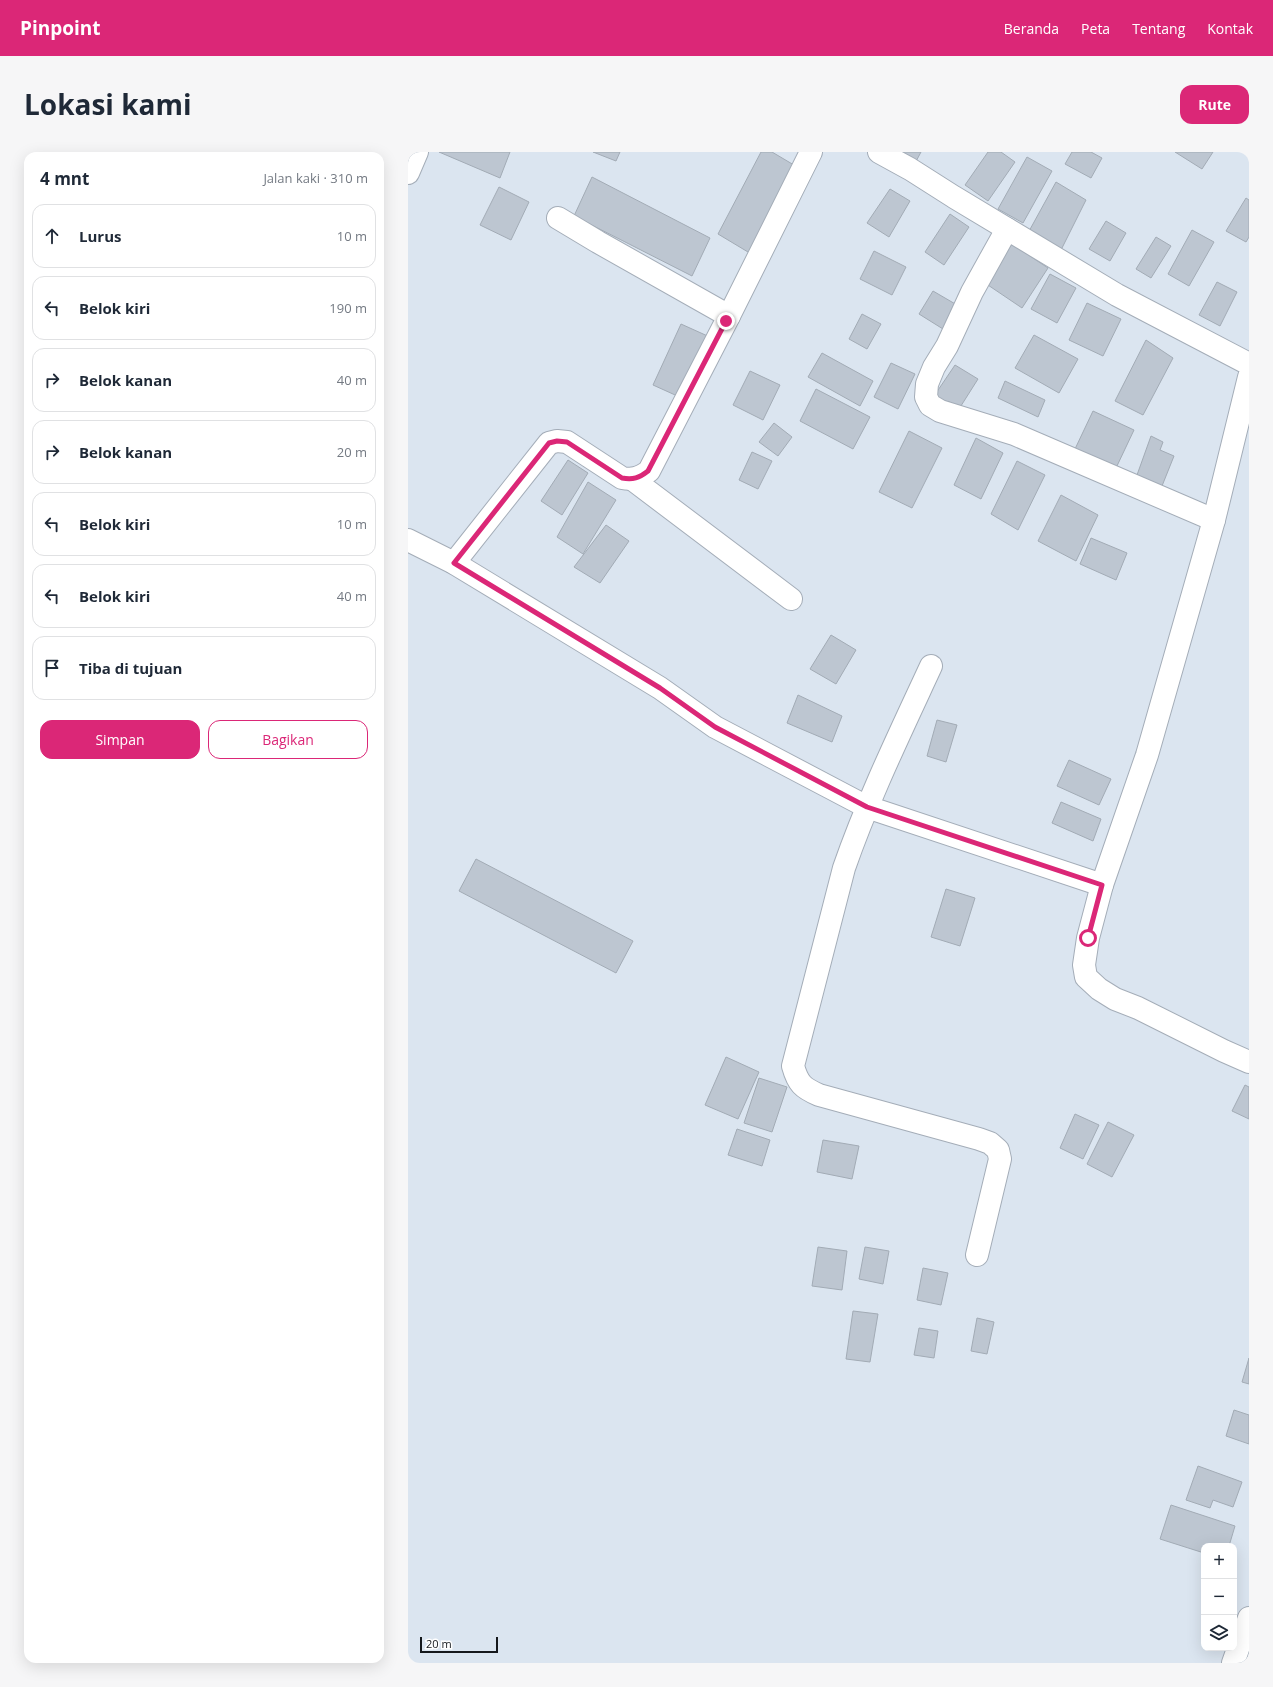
<!DOCTYPE html>
<html lang="id">
<meta charset="utf-8">
<style>
:root{--surface:#fff;--page:#f6f6f7;--text:#1f2937;--muted:#747a83;--line:#e0e1e3;--accent:#db2777}
body{margin:0;font-family:"Open Sans",sans-serif;background:var(--page);color:var(--text)}
.controls{position:absolute;right:12px;bottom:12px;display:grid;overflow:hidden;border-radius:8px;box-shadow:0 4px 16px #0002}
.controls button{width:36px;height:36px;display:grid;place-items:center;padding:0;border:0;border-bottom:1px solid var(--line);background:var(--surface);color:var(--text);font:20px sans-serif}
.scale{position:absolute;left:12px;bottom:10px;width:78px;box-sizing:border-box;padding-left:4px;border:2px solid #15181c;border-top:0;font-size:11px;line-height:14px;white-space:nowrap;color:#15181c;-webkit-text-stroke:3px #fff;paint-order:stroke}
.stop{position:absolute;width:12px;height:12px;margin:-9px;border:3px solid #db2777;border-radius:50%;background:#fff}
.stop.end{background:#db2777;border-color:#fff;box-shadow:0 1px 4px #0008}
.list{margin:0;padding:0;list-style:none}
h2{display:flex;justify-content:space-between;align-items:center;height:52px;margin:0;padding:0 16px;font-size:17px}
h2 small{font-size:13px;font-weight:400;color:var(--muted)}
.list li{display:grid;grid-template-columns:26px 1fr auto;gap:12px;align-items:center;box-sizing:border-box;height:64px;margin:0 8px 8px;padding:0 8px;border:1px solid var(--line);border-radius:12px}
.list b{display:block;font-size:15px;white-space:nowrap}
.list em{font-size:13px;font-style:normal;color:var(--muted)}
.actions{display:flex;gap:8px;padding:12px 16px}
.actions a{flex:1;padding:9px 0;border:1px solid var(--accent);border-radius:12px;text-align:center;font-size:14px;color:var(--accent)}
.actions .main{background:var(--accent);color:#fff}
.icon{flex:none;width:22px;height:22px;fill:none;stroke:currentColor;stroke-width:2;stroke-linecap:round;stroke-linejoin:round}
.map{position:relative;flex:none;width:841px;height:1511px;overflow:hidden;border-radius:12px}
header{display:flex;align-items:center;gap:24px;box-sizing:border-box;height:56px;padding:0 20px;background:var(--accent);color:#fff}
header strong{font-size:19px}
nav{display:flex;gap:22px;margin-inline-start:auto;font-size:14px}
.intro{display:flex;align-items:center;justify-content:space-between;box-sizing:border-box;height:96px;padding:0 24px}
h1{margin:0;font-size:28px}
.button{padding:10px 18px;border-radius:12px;background:var(--accent);color:#fff;font-size:14px;font-weight:700}
main{display:flex;gap:24px;padding:0 24px}
aside{flex:1;background:var(--surface);border-radius:12px;box-shadow:0 4px 16px #0002}
.map>svg:first-child{display:block}
.building{fill:#bdc6d1;stroke:#a2abb5}
.lines{fill:none;stroke-linecap:round;stroke-linejoin:round}
.minor-casing{stroke:#a4adb8;stroke-width:24}
.minor{stroke:#fff;stroke-width:22}
.route{stroke:#db2777;stroke-width:5}
</style>
<header>
<strong>Pinpoint</strong>
<nav><a>Beranda</a><a>Peta</a><a>Tentang</a><a>Kontak</a></nav>
</header>
<div class="intro"><h1>Lokasi kami</h1><a class="button">Rute</a></div>
<main>
<aside>
<h2>4 mnt<small>Jalan kaki · 310 m</small></h2>
<ul class="list">
<li><svg class="icon" aria-label="ahead" viewBox="0 0 24 24"><path d="M12 20V5M6 11l6-6 6 6"/></svg><div><b>Lurus</b></div><em>10 m</em></li>
<li><svg class="icon" aria-label="left" viewBox="0 0 24 24"><path d="M17 20v-9H6M10 6l-5 5 5 5"/></svg><div><b>Belok kiri</b></div><em>190 m</em></li>
<li><svg class="icon" aria-label="right" viewBox="0 0 24 24"><path d="M7 20v-9h11M14 6l5 5-5 5"/></svg><div><b>Belok kanan</b></div><em>40 m</em></li>
<li><svg class="icon" aria-label="right" viewBox="0 0 24 24"><path d="M7 20v-9h11M14 6l5 5-5 5"/></svg><div><b>Belok kanan</b></div><em>20 m</em></li>
<li><svg class="icon" aria-label="left" viewBox="0 0 24 24"><path d="M17 20v-9H6M10 6l-5 5 5 5"/></svg><div><b>Belok kiri</b></div><em>10 m</em></li>
<li><svg class="icon" aria-label="left" viewBox="0 0 24 24"><path d="M17 20v-9H6M10 6l-5 5 5 5"/></svg><div><b>Belok kiri</b></div><em>40 m</em></li>
<li><svg class="icon" aria-label="arrive" viewBox="0 0 24 24"><path d="M6 21V4h12l-3 4 3 4H6"/></svg><div><b>Tiba di tujuan</b></div></li>
</ul>
<div class="actions"><a class="main">Simpan</a><a>Bagikan</a></div>
</aside>
<div class="map">
<svg width="841" height="1511" viewBox="0 0 841 1511">
<rect width="100%" height="100%" fill="#dbe5f0"/>
<g class="building">
<polygon points="31,0 102,0 92,26"/>
<polygon points="185,0 212,0 208,9"/>
<polygon points="353,0 364,0 391,16 345,103 310,82"/>
<polygon points="483,0 513,0 505,15"/>
<polygon points="580,0 593,0 607,10 580,49 557,33"/>
<polygon points="664,0 683,0 694,6 683,26 657,12"/>
<polygon points="767,0 805,0 794,17"/>
<polygon points="619,5 644,19 615,71 590,57"/>
<polygon points="184,25 302,86 284,124 166,64"/>
<polygon points="648,30 678,48 653,98 620,81"/>
<polygon points="91,35 121,50 103,88 72,73"/>
<polygon points="482,37 502,49 481,85 459,71"/>
<polygon points="838,46 841,48 841,85 838,90 818,79"/>
<polygon points="542,62 561,75 536,113 517,100"/>
<polygon points="698,69 718,81 702,109 681,97"/>
<polygon points="784,78 806,90 781,134 760,122"/>
<polygon points="748,85 763,94 743,126 728,117"/>
<polygon points="601,90 640,116 614,156 574,129"/>
<polygon points="466,99 498,115 484,143 452,127"/>
<polygon points="642,122 668,136 649,171 623,157"/>
<polygon points="809,130 829,140 812,174 791,163"/>
<polygon points="525,139 549,153 535,177 511,162"/>
<polygon points="679,151 713,167 695,204 661,188"/>
<polygon points="454,162 473,172 459,197 441,187"/>
<polygon points="273,172 304,186 276,247 245,233"/>
<polygon points="626,183 670,207 651,241 607,216"/>
<polygon points="738,188 765,206 735,263 707,249"/>
<polygon points="414,201 465,229 452,254 400,225"/>
<polygon points="483,211 507,222 490,257 466,245"/>
<polygon points="547,213 570,227 551,257 540,249 535,255 524,247"/>
<polygon points="342,219 372,233 355,268 325,253"/>
<polygon points="597,229 637,248 630,265 590,246"/>
<polygon points="408,237 462,265 445,297 392,269"/>
<polygon points="685,259 726,278 708,316 667,297"/>
<polygon points="366,271 384,285 370,304 351,290"/>
<polygon points="501,279 534,296 504,356 471,340"/>
<polygon points="743,284 755,290 752,298 766,304 754,334 729,323"/>
<polygon points="568,286 595,301 573,347 546,333"/>
<polygon points="344,300 364,309 350,337 331,328"/>
<polygon points="160,308 180,321 154,363 133,349"/>
<polygon points="609,309 637,323 610,378 583,362"/>
<polygon points="180,330 208,348 175,402 149,385"/>
<polygon points="653,343 690,363 668,409 630,389"/>
<polygon points="198,373 221,389 192,431 166,415"/>
<polygon points="683,386 719,401 708,428 672,412"/>
<polygon points="423,483 448,498 428,532 402,517"/>
<polygon points="390,543 434,564 424,590 379,571"/>
<polygon points="529,568 549,573 538,610 519,604"/>
<polygon points="661,608 703,627 691,653 649,634"/>
<polygon points="653,650 693,667 685,689 644,671"/>
<polygon points="68,707 225,789 208,821 51,739"/>
<polygon points="538,737 567,746 552,794 523,785"/>
<polygon points="318,905 351,920 330,967 297,953"/>
<polygon points="351,926 379,935 364,980 336,971"/>
<polygon points="837,933 841,935 841,967 824,959"/>
<polygon points="667,962 691,973 675,1007 652,996"/>
<polygon points="700,970 726,983 704,1025 679,1012"/>
<polygon points="329,977 362,988 354,1014 320,1003"/>
<polygon points="415,988 451,994 444,1027 409,1020"/>
<polygon points="410,1095 439,1099 434,1138 404,1134"/>
<polygon points="457,1095 481,1099 475,1132 451,1127"/>
<polygon points="515,1116 540,1121 533,1153 509,1148"/>
<polygon points="445,1159 470,1162 462,1210 438,1207"/>
<polygon points="569,1166 586,1170 579,1202 563,1199"/>
<polygon points="511,1176 530,1179 526,1206 506,1203"/>
<polygon points="841,1206 841,1232 834,1230"/>
<polygon points="826,1258 841,1263 841,1292 818,1284"/>
<polygon points="790,1314 834,1330 825,1355 805,1348 802,1356 778,1348"/>
<polygon points="763,1353 827,1374 821,1394 796,1394 796,1401 752,1387"/>
</g>
<g class="lines">
<defs>
<g id="minor">
<polyline points="471,0 502,17 546,45 709,143 841,212"/>
<polyline points="0,21 9,0"/>
<polyline points="150,66 190,90 321,164"/>
<polyline points="599,77 564,140 539,194 526,215 519,232 518,245 522,253 532,259 606,282 806,368"/>
<polyline points="841,225 806,368 739,603 694,733 680,786 676,813 678,825 691,837 707,847 730,856 816,899 841,910"/>
<polyline points="224,327 383,447"/>
<polyline points="0,388 46,411 252,536 307,575 459,655 694,733"/>
<path d="M46,411l95,-120 8,-2 10,1 55,36c11,2 17,0 27,-7l80,-155 82,-164"/>
<path d="M523,514c-31,67 -63,133 -87,202l-51,198c5,18 10,22 26,29l160,44 11,4 8,7 2,9 -23,96"/>
<polyline points="825,1511 841,1466"/>
</g>
</defs>
<use href="#minor" class="minor-casing"/>
<use href="#minor" class="minor"/>
</g>
<g class="lines">
<path class="route" d="M318,169l-78,150c-9,7 -15,9 -26,7l-55,-36 -10,-1 -8,2 -95,120 206,125 55,39 152,80 235,78 -14,53"/>
</g>
</svg>
<div class="controls">
<button>+</button>
<button>−</button>
<button><svg class="icon" aria-label="layers" viewBox="0 0 24 24"><path d="M12 4l9 5-9 5-9-5zM3 14l9 5 9-5"/></svg></button>
</div>
<div class="scale">20 m</div>
<div class="stop" style="left:680px;top:786px"></div>
<div class="stop end" style="left:318px;top:169px"></div>
</div>
</main>
